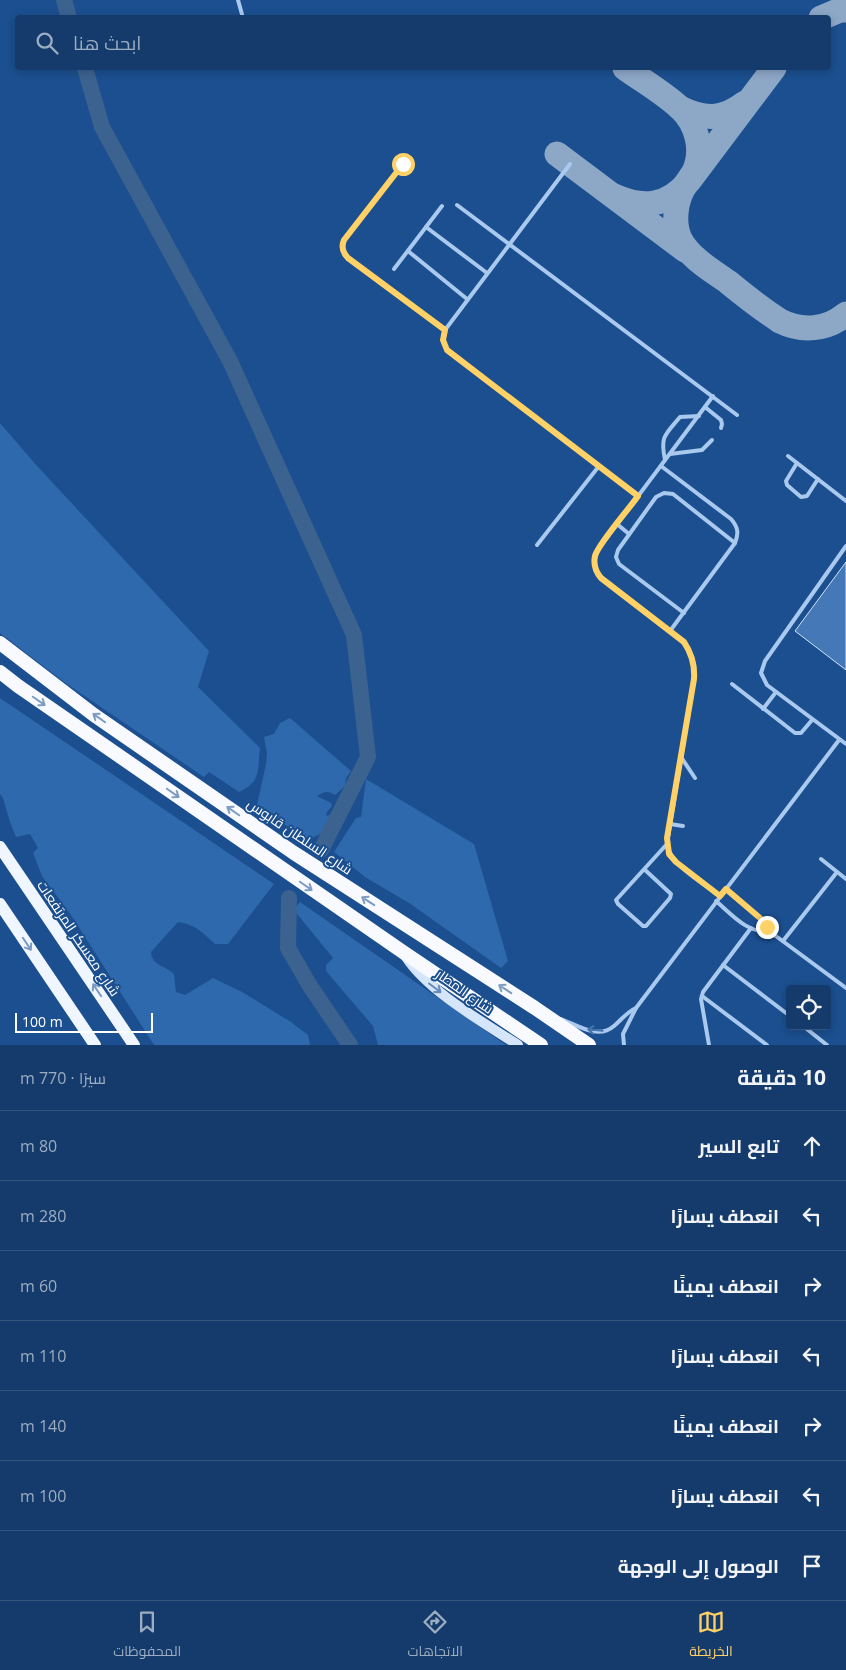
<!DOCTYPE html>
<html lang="ar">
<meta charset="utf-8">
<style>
:root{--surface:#143b6b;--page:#214673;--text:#f1f3f6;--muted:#9dadc1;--line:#33557e;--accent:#ffd166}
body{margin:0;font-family:"Open Sans",Cairo,sans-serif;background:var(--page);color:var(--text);direction:rtl}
.controls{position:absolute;right:15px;bottom:15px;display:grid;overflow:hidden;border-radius:5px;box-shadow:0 2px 8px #0003}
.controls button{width:45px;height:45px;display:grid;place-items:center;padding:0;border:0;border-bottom:1px solid var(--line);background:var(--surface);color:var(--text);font:25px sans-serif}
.scale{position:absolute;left:15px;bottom:12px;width:138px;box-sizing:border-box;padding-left:5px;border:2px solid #fff;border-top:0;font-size:14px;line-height:18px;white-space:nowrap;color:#fff;-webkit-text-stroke:4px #1b4f8f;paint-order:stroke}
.stop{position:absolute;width:15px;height:15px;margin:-11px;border:4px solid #ffd166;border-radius:50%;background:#fff}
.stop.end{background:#ffd166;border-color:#fff;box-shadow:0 1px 5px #0008}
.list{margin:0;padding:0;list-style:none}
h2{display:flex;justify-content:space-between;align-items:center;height:65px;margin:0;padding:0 20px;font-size:21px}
h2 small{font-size:16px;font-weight:400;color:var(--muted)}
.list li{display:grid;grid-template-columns:32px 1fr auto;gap:15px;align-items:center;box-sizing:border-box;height:70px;padding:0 20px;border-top:1px solid var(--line)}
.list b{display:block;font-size:19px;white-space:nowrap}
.list em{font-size:16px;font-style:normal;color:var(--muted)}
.icon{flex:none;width:28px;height:28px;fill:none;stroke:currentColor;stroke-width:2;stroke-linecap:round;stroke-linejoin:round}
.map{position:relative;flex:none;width:846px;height:1045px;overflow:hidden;direction:ltr}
.search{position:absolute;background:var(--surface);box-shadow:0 2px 8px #0003;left:15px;right:15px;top:15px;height:55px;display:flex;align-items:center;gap:12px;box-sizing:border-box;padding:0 18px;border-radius:5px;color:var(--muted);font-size:19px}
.sheet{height:555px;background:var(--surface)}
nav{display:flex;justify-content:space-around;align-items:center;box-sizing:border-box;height:70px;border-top:1px solid var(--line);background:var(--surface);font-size:14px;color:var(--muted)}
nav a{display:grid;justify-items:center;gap:2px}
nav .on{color:var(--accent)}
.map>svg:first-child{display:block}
.green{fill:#2e69ad}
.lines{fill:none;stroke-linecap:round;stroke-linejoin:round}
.river{stroke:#3c6290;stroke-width:16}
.taxiway{stroke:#8da7c7;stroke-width:25}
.building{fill:#4478b7;stroke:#cfe3fa}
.service{stroke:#a9c9ee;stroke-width:4}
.secondary{stroke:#d6e6fa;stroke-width:10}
.primary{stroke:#f0f6ff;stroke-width:12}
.trunk{stroke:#f8faff;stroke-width:14}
.oneway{stroke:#7e9cc1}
.oneway2{stroke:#7b9ac1}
.oneway3{stroke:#668bba}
.oneway4{stroke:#4674ac}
.route{stroke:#ffd166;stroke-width:6}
.labels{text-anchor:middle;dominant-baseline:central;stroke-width:4;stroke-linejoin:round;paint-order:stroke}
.street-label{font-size:14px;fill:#fff;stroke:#1b4f8f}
</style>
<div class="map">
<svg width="846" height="1045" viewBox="0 0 846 1045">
<rect width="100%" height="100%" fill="#1b4f8f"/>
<g class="green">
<path d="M0,423l38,44 171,184 -11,36 62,61c-3,23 2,33 -21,44l-30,-20 -5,5 -140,-95 -64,-49z"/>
<path d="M0,698l274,186 -46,60h-13c-13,-12 -19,-19 -37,-22l-27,30c1,14 14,13 23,22l2,18 9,3 28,-17 29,14 49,30 17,13 2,10h-156l-83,-130 -29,-39 -9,-23 5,-5 -8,-14 -14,3 -6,-15 -7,-24 -3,-4z"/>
<path d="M290,718l61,53 -5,7 -1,8 -10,9c-7,-4 -10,-4 -18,1l14,7 1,3 -6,7 1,3 2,-1 3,2c-4,13 -13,19 -25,23l-50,-35 9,-41 1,-11 -3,-16 10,-3 6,-11z"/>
<polygon points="366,779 474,844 508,961 501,968 409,903 365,877 334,852 356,818 361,817"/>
<polygon points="300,902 506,1045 378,1045 373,1026 326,971 326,965 333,958 294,910"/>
</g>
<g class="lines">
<g class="river">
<polyline points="64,0 69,18"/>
<polyline points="85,68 102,127 230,361 354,635 368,757 321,850"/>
<polyline points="289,898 288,948 310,986 350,1045"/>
</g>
<g class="taxiway">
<polyline points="821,18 840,10 846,10"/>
<path d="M625,68c18,13 39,25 55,40 17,16 24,42 14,64 -3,5 -7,10 -10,15 -9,15 -11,37 -4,52 10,19 31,31 48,43 17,14 34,27 52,39 22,11 47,9 66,-7"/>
<path d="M680,108c25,12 43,12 65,-5"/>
<polyline points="557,154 685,250"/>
<path d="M614,196c29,13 53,11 75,-15l85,-113"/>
</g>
</g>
<polygon class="building" points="846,562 846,670 795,631"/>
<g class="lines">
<g class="service">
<polyline points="238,0 243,18"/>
<path d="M403,164l-57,73c-5,8 -4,15 2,22l97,71"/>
<path d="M570,164l-125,166c-4,8 -2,16 5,22l188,144"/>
<polyline points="457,205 737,415"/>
<polyline points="426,227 487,273"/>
<polyline points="408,251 467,299"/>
<polyline points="394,269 442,206"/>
<path d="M713,396l-116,155c-4,10 -3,18 4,27l76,59c14,11 19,25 17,42l-27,165c3,21 36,39 53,52"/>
<polyline points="705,407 721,420 722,424 721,428"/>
<polyline points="670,454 702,450 712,440"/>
<polyline points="788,456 846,501"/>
<path d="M665,460c-5,-24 0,-25 15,-43l19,-1"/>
<polyline points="797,463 786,481 787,485 801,497 807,496 818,479"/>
<path d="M661,466l70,53c7,8 8,14 4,24l-65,88"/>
<polyline points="617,524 629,534"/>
<polyline points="537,545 599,466"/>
<polyline points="846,546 765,661 761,673 767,685 846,744"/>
<polyline points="684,613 619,564 616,557 618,550 656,497 664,493 673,494 735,543"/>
<polyline points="732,684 795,733 801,733 812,720"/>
<polyline points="763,709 776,692"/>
<polyline points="681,757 695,778"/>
<polyline points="670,824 683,826"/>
<polyline points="821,859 846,879"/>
<polyline points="644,869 671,894 670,898 646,926 643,926 618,904 616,900 667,844"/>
<polyline points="726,889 760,918 769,931 846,988"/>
<path d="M716,901c15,13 32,33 53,30"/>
<polyline points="783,941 837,872"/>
<polyline points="723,965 790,1016"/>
<polyline points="702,996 767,1045"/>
<path d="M561,1019c16,6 37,21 53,7 7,-6 13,-14 22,-18"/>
<polyline points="803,1026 827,1045"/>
<polyline points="624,1045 623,1034 636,1008 839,740"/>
<polyline points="709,1045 701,999 703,992 751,928"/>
</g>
<path class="secondary" d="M406,957c23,35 77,65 112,88"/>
<g class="primary">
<polyline points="0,847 134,1045"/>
<polyline points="0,904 95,1045"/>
</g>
<g class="trunk">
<polyline points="0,643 94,715 294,853 535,1008 589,1045"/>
<polyline points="0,672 18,686 403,952 541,1045"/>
</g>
</g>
<defs><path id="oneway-shaft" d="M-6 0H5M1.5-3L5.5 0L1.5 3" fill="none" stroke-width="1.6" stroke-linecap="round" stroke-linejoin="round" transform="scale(1.25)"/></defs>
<g class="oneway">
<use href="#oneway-shaft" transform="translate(39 701) rotate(35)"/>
<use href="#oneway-shaft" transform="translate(99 718) rotate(-145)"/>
<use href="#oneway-shaft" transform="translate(173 793) rotate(35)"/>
<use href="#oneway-shaft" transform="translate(233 811) rotate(-145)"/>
<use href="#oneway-shaft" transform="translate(306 886) rotate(35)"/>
<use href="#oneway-shaft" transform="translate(368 901) rotate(-147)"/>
<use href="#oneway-shaft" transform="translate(505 989) rotate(-147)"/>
</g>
<g class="oneway2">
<use href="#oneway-shaft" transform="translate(27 944) rotate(56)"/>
<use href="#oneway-shaft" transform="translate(97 990) rotate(-124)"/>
</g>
<use class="oneway3" href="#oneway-shaft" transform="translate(435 988) rotate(37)"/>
<use class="oneway4" href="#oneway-shaft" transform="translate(595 1030) rotate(-174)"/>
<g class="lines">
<path class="route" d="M403,164l-59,76c-3,7 -1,13 4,18l97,72 -2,10 4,10 191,146c-9,13 -40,48 -43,60 -2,9 1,16 6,22l83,64c8,12 11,23 10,37l-27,159 2,16 7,8 44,34 6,-7 34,29 7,9"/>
</g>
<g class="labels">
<g class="street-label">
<text transform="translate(300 836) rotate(34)">شارع السلطان قابوس</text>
<text transform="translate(79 938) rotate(56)">شارع معسكر المرتفعات</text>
<text transform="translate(465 991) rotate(35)">شارع المطار</text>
</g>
</g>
</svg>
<div class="controls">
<button><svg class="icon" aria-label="locate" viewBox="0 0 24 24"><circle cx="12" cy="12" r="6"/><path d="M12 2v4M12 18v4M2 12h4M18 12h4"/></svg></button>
</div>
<div class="scale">100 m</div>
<div class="stop" style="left:403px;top:164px"></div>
<div class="stop end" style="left:767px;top:927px"></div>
<div class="search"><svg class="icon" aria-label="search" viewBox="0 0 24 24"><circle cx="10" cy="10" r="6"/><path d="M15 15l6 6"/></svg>ابحث هنا</div>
</div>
<section class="sheet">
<h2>10 دقيقة<small>سيرًا · 770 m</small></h2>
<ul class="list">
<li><svg class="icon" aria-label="ahead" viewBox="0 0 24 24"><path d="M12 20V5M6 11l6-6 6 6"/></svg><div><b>تابع السير</b></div><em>80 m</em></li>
<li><svg class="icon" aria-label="left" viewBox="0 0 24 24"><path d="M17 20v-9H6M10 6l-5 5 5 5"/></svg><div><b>انعطف يسارًا</b></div><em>280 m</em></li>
<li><svg class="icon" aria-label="right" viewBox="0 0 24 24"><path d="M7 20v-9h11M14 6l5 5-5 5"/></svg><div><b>انعطف يمينًا</b></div><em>60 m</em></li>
<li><svg class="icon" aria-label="left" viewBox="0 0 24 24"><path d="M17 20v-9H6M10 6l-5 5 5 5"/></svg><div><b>انعطف يسارًا</b></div><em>110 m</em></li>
<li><svg class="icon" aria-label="right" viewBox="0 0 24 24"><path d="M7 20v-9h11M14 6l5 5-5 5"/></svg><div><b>انعطف يمينًا</b></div><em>140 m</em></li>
<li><svg class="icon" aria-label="left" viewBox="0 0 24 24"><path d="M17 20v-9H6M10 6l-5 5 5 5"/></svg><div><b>انعطف يسارًا</b></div><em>100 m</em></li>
<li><svg class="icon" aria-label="arrive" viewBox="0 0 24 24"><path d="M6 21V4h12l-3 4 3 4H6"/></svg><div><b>الوصول إلى الوجهة</b></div></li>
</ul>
</section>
<nav>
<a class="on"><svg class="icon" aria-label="map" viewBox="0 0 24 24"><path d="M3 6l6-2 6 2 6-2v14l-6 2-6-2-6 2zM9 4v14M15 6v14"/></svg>الخريطة</a>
<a><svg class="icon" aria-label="directions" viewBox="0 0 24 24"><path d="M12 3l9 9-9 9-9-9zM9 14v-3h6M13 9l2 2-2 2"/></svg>الاتجاهات</a>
<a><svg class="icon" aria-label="saved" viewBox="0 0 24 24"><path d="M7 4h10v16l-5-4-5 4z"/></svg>المحفوظات</a>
</nav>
